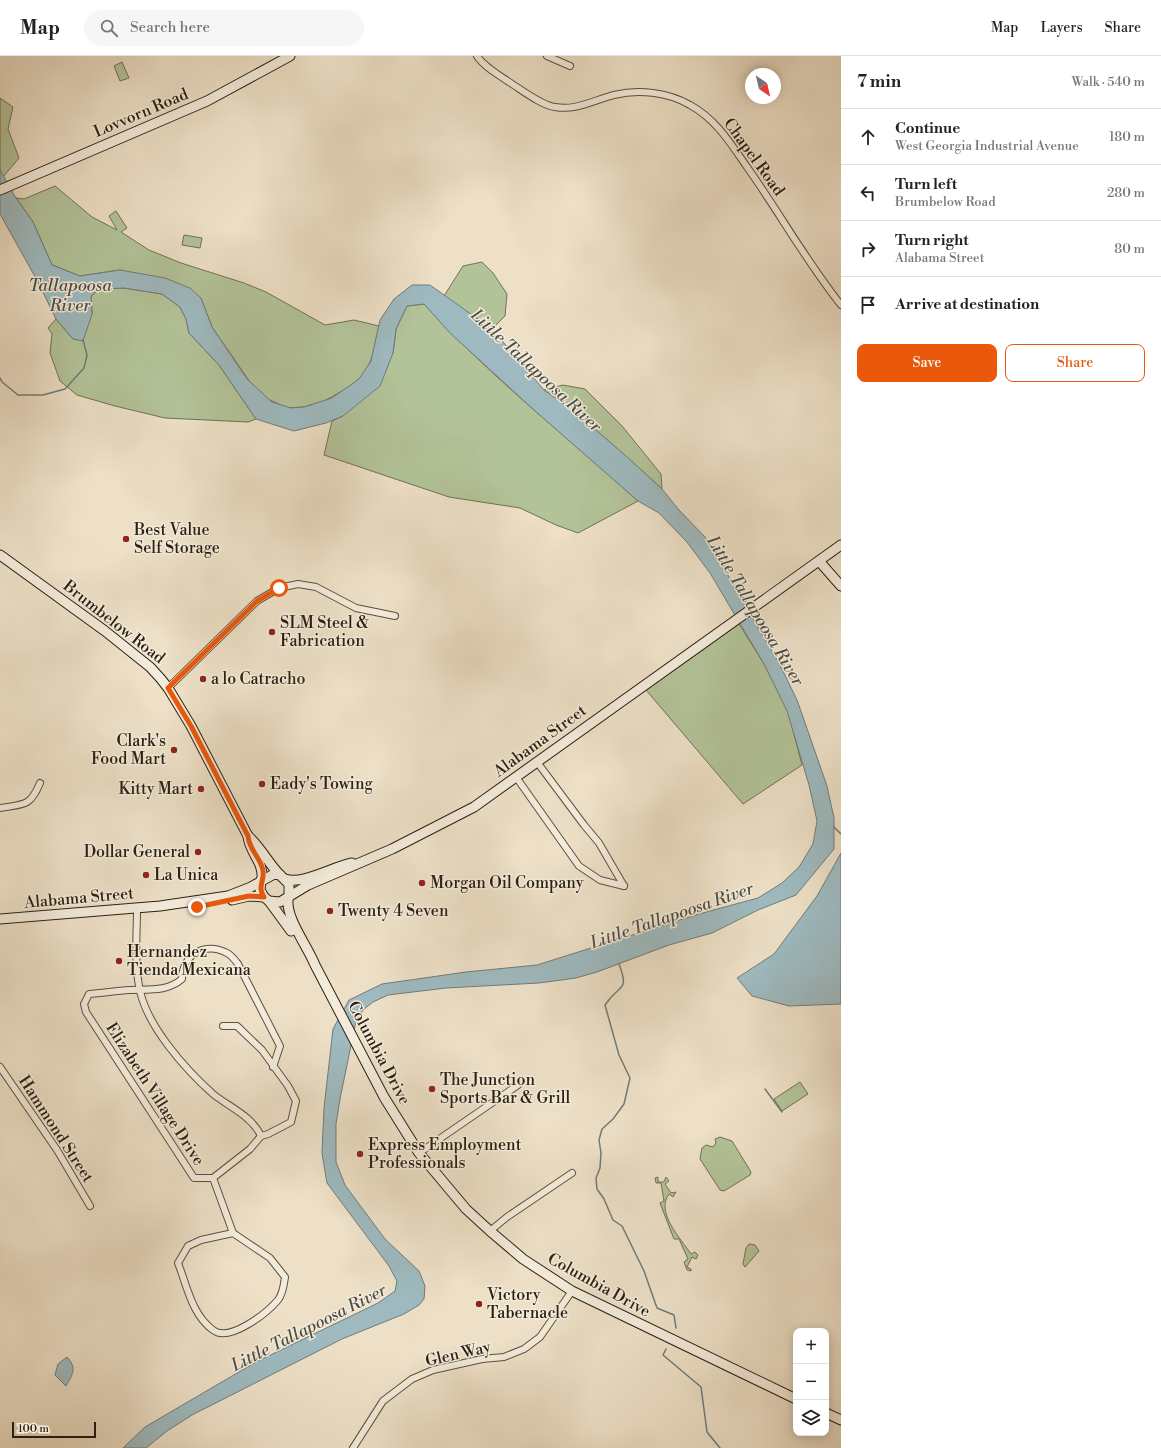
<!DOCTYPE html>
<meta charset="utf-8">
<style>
:root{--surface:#fff;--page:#f6f6f6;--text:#222;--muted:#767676;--line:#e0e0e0;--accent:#ea580c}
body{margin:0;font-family:"Libre Bodoni",serif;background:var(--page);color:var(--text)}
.controls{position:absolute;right:12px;bottom:12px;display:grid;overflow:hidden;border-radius:8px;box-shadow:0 2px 10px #0003}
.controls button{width:36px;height:36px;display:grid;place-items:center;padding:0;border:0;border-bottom:1px solid var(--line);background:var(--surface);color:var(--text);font:20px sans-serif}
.compass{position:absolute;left:745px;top:12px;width:36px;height:36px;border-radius:50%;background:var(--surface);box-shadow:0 2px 10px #0003;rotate:146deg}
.scale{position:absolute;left:12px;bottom:10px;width:84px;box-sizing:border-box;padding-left:4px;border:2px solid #2c200f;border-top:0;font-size:11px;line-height:14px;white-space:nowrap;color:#2c200f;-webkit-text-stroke:3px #f3ebdb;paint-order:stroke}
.stop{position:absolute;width:12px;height:12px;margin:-9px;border:3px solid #ea580c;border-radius:50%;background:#fff}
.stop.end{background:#ea580c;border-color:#fff;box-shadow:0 1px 4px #0008}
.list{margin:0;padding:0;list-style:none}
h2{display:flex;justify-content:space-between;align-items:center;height:52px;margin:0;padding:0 16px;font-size:17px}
h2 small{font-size:13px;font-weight:400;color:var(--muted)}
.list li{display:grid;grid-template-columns:26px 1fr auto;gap:12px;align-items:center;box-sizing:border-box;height:56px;padding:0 16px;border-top:1px solid var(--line)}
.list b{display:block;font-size:15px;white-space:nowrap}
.list p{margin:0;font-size:13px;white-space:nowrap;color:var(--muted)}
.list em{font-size:13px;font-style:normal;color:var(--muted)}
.actions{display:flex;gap:8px;padding:12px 16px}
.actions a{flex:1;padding:9px 0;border:1px solid var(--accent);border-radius:8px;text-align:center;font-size:14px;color:var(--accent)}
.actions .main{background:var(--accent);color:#fff}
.icon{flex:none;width:22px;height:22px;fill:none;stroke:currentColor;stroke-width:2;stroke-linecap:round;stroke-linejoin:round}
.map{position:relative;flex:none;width:841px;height:1392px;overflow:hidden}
header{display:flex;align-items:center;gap:24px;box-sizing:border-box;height:56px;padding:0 20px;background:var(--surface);border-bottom:1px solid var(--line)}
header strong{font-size:19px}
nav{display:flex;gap:22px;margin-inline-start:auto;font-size:14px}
.search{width:280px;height:36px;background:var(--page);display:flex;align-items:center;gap:10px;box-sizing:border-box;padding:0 14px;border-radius:22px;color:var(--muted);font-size:15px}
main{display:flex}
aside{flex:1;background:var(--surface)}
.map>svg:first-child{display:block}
.green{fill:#b3c399;stroke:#707254}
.water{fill:#9ebac0;stroke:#707c79}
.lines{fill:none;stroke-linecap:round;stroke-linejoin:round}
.stream{stroke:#707c79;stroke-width:1.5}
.street-casing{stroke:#5c503d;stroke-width:8}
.secondary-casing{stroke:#2c200f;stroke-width:11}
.street{stroke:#f3ebdb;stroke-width:6}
.secondary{stroke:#f3ebdb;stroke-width:9}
.route{stroke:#ea580c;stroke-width:5}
.poi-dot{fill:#8f2418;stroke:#f3ebdb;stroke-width:1.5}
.labels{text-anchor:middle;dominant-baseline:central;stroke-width:3;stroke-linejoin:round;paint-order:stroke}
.street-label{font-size:16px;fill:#2c200f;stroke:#f3ebdb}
.poi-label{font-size:16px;fill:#2c200f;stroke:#f3ebdb;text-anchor:start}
.water-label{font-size:17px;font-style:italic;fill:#4e4e44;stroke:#f3ebdb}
</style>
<header>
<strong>Map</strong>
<div class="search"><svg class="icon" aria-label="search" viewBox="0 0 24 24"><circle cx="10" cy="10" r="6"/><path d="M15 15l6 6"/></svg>Search here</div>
<nav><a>Map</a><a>Layers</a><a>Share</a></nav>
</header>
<main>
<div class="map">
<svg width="841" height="1392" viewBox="0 0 841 1392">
<rect width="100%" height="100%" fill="#ede0c7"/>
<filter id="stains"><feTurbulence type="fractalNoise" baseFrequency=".005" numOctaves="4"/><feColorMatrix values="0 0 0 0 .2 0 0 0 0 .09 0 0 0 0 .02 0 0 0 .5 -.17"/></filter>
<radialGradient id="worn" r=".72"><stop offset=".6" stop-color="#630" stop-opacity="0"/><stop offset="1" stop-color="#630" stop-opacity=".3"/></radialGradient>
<g class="green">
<polygon points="122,6 129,22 120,25 114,10"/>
<polygon points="0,42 13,51 8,73 19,102 3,121 0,114"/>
<polygon points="55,130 92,161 117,174 109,160 116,155 127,172 121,176 149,194 181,207 244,227 266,236 325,269 354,264 379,270 372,301 367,313 359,323 346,333 324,345 304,351 287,352 268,343 250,326 212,271 201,242 120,214 80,220 52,209 33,166 16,142 24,143"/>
<polygon points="184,179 202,182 200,192 182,189"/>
<polygon points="482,206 493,217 507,238 505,260 492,273 444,240 463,210"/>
<polygon points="124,232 162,238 180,251 186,263 189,277 219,309 256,363 248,366 165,362 115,350 77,339 60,325 50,297 52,278 48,272 56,263 73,283 92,258 91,240 100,233"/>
<path d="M424,248c65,72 142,132 214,197l-60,32 -22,-8 -36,-17 -71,-11 -125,-42 8,-34 11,-5 50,-63 3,-24 11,-23z"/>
<path d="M563,329l22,4 37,37 39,48 1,15c-38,-35 -76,-69 -118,-99z"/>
<polygon points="739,568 764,608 788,655 802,709 743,748 646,634"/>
<polygon points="800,1026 808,1038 782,1055 774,1043"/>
<polygon points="720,1081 732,1085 751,1116 750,1119 724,1135 720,1134 700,1103 702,1092 706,1089 713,1091 716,1087 715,1083"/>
<path d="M658,1121v5h6l2,-5 3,4 -4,3 6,9 5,-1 -3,5 -4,-3c-14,18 12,45 22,60l4,-2 3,3 -2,4 -4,-2 -5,10 4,2v2l-4,-1 -3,-8 4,-3 -9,-20h-5l-14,-36 4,-2 -3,-18h-5l-1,-5z"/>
<polygon points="749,1188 755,1189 759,1195 745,1211 743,1208 746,1192"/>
</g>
<g class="water">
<polygon points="0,114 16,142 33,166 52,209 80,220 120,214 165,222 190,232 201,242 212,271 247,323 272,346 291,352 304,351 332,342 359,323 371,305 380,264 394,243 412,229 430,229 492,273 544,334 574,355 626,400 662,433 679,454 707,483 780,609 797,644 827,730 834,762 834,793 796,839 758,854 712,877 669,889 597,916 576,922 539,927 446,932 388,939 373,946 363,954 356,965 340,1043 336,1068 336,1106 345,1129 385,1183 419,1215 425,1230 424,1243 419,1249 404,1258 342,1283 192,1359 167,1375 146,1392 123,1392 145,1371 256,1306 378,1247 395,1235 397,1225 389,1210 327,1127 322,1097 324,1052 333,973 349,944 382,928 466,916 537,909 699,858 758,842 782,827 799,811 813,788 817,765 809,729 787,655 764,608 710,517 687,486 659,457 638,445 534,354 450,277 424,248 407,250 396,273 393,297 380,330 343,360 326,367 294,375 256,363 219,309 189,277 186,263 180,251 162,238 124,232 99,233 91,240 92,258 83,285 73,283 56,263 38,226 0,158"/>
<polygon points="841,797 841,948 789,950 752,940 737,922 774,898 817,840"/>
<path d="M67,1301c10,11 6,17 -1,29l-11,-11 3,-11z"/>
</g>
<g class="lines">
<g class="stream">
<polyline points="0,322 2,326 18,339 43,339 65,333 84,312 87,299 83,284"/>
<polyline points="834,771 841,778"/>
<path d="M619,908c11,29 0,19 -14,41l14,50 11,23 -6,26 -11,15 -11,10 -3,11 2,13 -1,15 -4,10 1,11 7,10 9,21 9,6 22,45 13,37 17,7 2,13"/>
<polyline points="765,1033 782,1056"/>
<polyline points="666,1293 663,1299 701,1331 707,1376 720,1392"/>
</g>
<defs>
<g id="street">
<path d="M477,0c8,12 24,20 35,28 11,7 31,22 43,23 21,4 39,-7 59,-12 24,-6 54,-3 76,10 26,14 41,39 57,62 32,45 59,94 94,138"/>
<polyline points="547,0 570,10"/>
<polyline points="168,632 257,545 279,532 298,528 316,531 356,552 395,560"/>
<polyline points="537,706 584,769 599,787 624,830"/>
<polyline points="516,721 579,810 600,824 624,830"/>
<path d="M0,752c24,-4 30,-1 40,-25"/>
<path d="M137,852c0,27 -3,56 3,83 8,36 45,78 73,103 16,13 39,22 48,42"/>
<polyline points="223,970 237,970 262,994 288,1030 296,1045 291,1066 268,1078 261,1080"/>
<polyline points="0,1011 57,1094 90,1150"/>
<path d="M261,1080l-11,13 -37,29h-19l-108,-166 -2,-8 5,-10c13,-1 27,-3 40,-4 19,-1 38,2 53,-11 0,-24 23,-38 45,-26 4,2 8,7 11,11l42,82 -7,21"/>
<polyline points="419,1097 518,1029"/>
<polyline points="213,1122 233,1177"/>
<polyline points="490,1175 507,1161 572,1117"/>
<path d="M233,1177l37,25 15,19c-1,7 -2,17 -7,23 -11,13 -49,43 -65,30 -21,-15 -26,-44 -35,-67l10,-17 13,-6z"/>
<polyline points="353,1392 383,1345 412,1323 433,1314 482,1303 504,1301 524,1293 540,1281 572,1235"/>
</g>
<g id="secondary">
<polyline points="0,134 207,45 290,0"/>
<path d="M0,499l105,76 45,36 11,12 7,9 23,38 57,110c1,16 16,26 14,43"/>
<polyline points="819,505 841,530"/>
<path d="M248,780c12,10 20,27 32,39"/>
<path d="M285,823c18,6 47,-12 67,-16"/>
<polyline points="261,824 260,834 264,841 269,845 280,846 308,829 392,793 474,751 841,489"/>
<path d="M288,843c-2,20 19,46 27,66l69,132 35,56 47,56 24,22 33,28 49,32 224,108"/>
<polyline points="232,844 249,840 264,841"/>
<polyline points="269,845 291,875"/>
<polyline points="0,863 160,850 228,840 251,831 274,818 280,819 289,828 289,841"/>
<polyline points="826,1357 841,1364"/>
</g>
</defs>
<use href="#street" class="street-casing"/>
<use href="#secondary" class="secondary-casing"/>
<use href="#street" class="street"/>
<use href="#secondary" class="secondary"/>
</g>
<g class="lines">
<path class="route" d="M197,851l52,-11 15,1c-8,-11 3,-19 -2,-30 -4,-12 -13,-18 -14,-31l-57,-110 -23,-38 89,-87 22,-13"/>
</g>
<g class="poi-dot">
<circle cx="126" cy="483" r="4"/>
<circle cx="272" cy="576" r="4"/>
<circle cx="203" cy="623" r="4"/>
<circle cx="174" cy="694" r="4"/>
<circle cx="262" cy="728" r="4"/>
<circle cx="201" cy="733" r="4"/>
<circle cx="198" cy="796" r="4"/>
<circle cx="146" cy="819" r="4"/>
<circle cx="422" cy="827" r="4"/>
<circle cx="330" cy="855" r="4"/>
<circle cx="119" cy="905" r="4"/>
<circle cx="432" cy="1033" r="4"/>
<circle cx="360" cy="1098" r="4"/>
<circle cx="479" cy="1248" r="4"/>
</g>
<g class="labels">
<g class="street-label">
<text transform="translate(141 57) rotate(-23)">Lovvorn Road</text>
<text transform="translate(754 101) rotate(54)">Chapel Road</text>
<text transform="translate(114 566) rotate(38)">Brumbelow Road</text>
<text transform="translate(540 685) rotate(-36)">Alabama Street</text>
<text transform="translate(79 842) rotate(-5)">Alabama Street</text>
<text transform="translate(379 997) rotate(62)">Columbia Drive</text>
<text transform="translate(155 1038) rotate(57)">Elizabeth Village Drive</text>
<text transform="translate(56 1073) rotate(57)">Hammond Street</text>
<text transform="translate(599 1229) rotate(29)">Columbia Drive</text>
<text transform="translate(458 1298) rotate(-13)">Glen Way</text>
</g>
<g class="poi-label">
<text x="134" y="474">Best Value<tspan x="134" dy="18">Self Storage</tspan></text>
<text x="280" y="567">SLM Steel &amp;<tspan x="280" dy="18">Fabrication</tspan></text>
<text x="211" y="623">a lo Catracho</text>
<text x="166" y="685" text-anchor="end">Clark's<tspan x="166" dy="18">Food Mart</tspan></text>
<text x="270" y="728">Eady's Towing</text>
<text x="193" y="733" text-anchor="end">Kitty Mart</text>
<text x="190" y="796" text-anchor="end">Dollar General</text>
<text x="154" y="819">La Unica</text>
<text x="430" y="827">Morgan Oil Company</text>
<text x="338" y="855">Twenty 4 Seven</text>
<text x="127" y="896">Hernandez<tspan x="127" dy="18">Tienda Mexicana</tspan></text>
<text x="440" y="1024">The Junction<tspan x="440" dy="18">Sports Bar &amp; Grill</tspan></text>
<text x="368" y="1089">Express Employment<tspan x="368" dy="18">Professionals</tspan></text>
<text x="487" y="1239">Victory<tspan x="487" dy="18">Tabernacle</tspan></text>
</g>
<g class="water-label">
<text x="70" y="230">Tallapoosa<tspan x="70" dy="20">River</tspan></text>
<text transform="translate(536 315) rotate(43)">Little Tallapoosa River</text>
<text transform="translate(755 555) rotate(59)">Little Tallapoosa River</text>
<text transform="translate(672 860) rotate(-19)">Little Tallapoosa River</text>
<text transform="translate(309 1272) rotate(-27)">Little Tallapoosa River</text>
</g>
</g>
<rect width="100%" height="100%" filter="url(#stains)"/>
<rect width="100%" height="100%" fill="url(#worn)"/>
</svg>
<div class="controls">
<button>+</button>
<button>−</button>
<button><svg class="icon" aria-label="layers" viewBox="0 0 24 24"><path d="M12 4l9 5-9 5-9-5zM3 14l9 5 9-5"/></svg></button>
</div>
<svg class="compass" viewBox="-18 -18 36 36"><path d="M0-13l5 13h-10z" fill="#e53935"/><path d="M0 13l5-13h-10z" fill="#767676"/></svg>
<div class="scale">100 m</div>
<div class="stop" style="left:279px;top:532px"></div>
<div class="stop end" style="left:197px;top:851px"></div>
</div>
<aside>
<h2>7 min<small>Walk · 540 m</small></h2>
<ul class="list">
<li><svg class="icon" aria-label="ahead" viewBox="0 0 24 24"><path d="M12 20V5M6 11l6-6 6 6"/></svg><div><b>Continue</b><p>West Georgia Industrial Avenue</p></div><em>180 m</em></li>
<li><svg class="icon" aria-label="left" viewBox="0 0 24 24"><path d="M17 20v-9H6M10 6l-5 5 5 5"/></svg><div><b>Turn left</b><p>Brumbelow Road</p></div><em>280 m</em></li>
<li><svg class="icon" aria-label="right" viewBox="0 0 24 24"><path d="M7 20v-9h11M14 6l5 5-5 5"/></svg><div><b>Turn right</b><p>Alabama Street</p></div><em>80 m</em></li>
<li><svg class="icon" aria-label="arrive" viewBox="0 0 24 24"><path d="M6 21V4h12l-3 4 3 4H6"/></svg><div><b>Arrive at destination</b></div></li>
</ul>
<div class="actions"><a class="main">Save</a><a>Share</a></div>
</aside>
</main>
